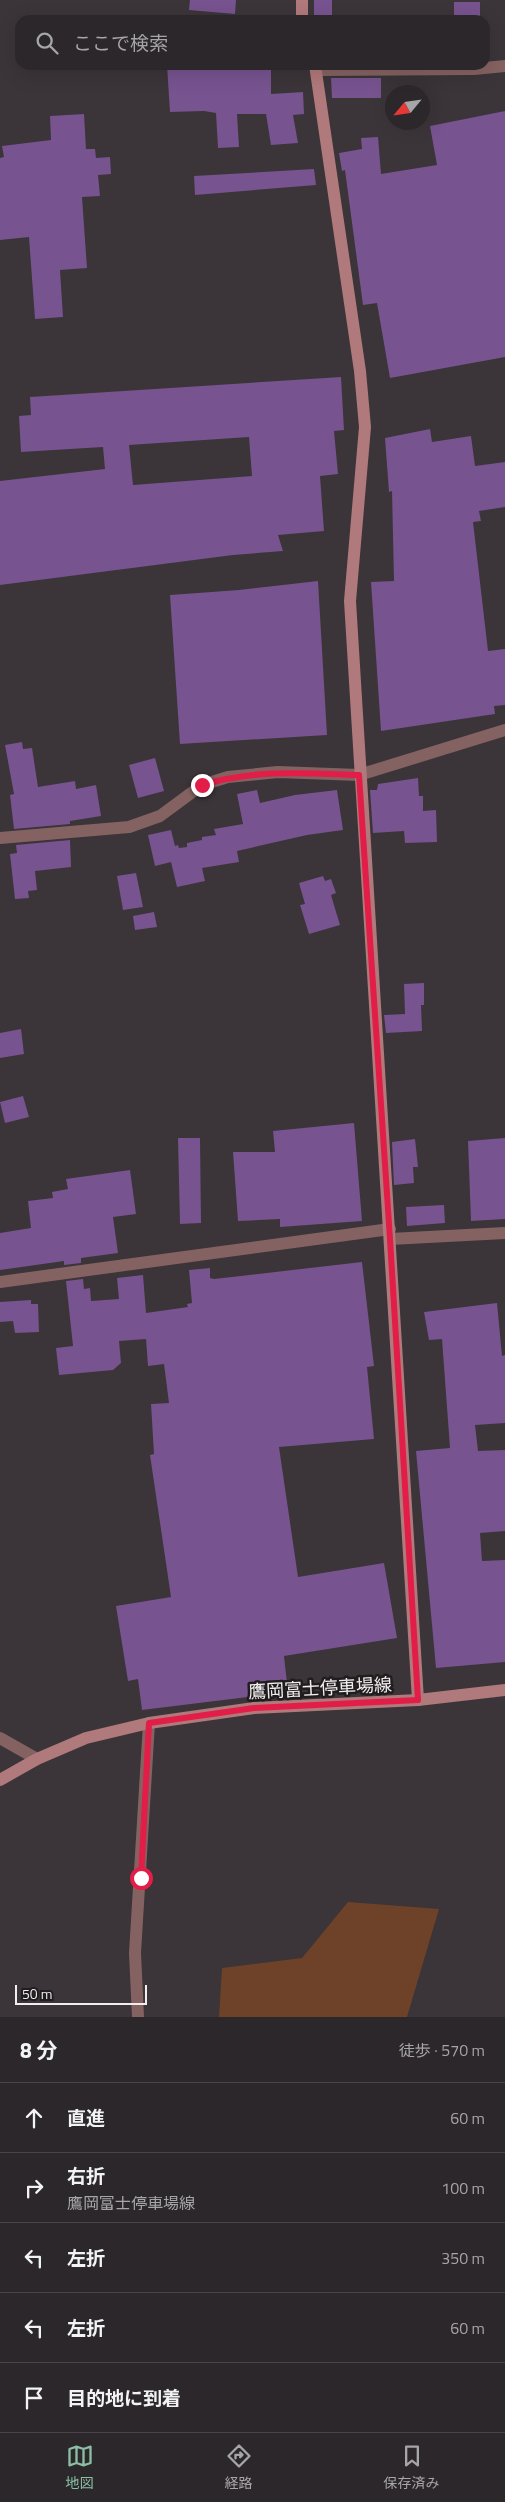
<!DOCTYPE html>
<html lang="ja">
<meta charset="utf-8">
<style>
:root{--surface:#2c272a;--page:#342f32;--text:#f1f3f6;--muted:#a6a5a8;--line:#484447;--accent:#8abfa5}
body{margin:0;font-family:"Titillium Web","Noto Sans JP",sans-serif;background:var(--page);color:var(--text)}
.compass{position:absolute;left:385px;top:85px;width:45px;height:45px;border-radius:50%;background:var(--surface);box-shadow:0 5px 20px #0002;rotate:241deg}
.scale{position:absolute;left:15px;bottom:12px;width:132px;box-sizing:border-box;padding-left:5px;border:2px solid #f2edef;border-top:0;font-size:14px;line-height:18px;white-space:nowrap;color:#f2edef;-webkit-text-stroke:4px #201d1e;paint-order:stroke}
.stop{position:absolute;width:15px;height:15px;margin:-11px;border:4px solid #e11d48;border-radius:50%;background:#fff}
.stop.end{background:#e11d48;border-color:#fff;box-shadow:0 1px 5px #0008}
.list{margin:0;padding:0;list-style:none}
h2{display:flex;justify-content:space-between;align-items:center;height:65px;margin:0;padding:0 20px;font-size:21px}
h2 small{font-size:16px;font-weight:400;color:var(--muted)}
.list li{display:grid;grid-template-columns:32px 1fr auto;gap:15px;align-items:center;box-sizing:border-box;height:70px;padding:0 20px;border-top:1px solid var(--line)}
.list b{display:block;font-size:19px;white-space:nowrap}
.list p{margin:0;font-size:16px;white-space:nowrap;color:var(--muted)}
.list em{font-size:16px;font-style:normal;color:var(--muted)}
.icon{flex:none;width:28px;height:28px;fill:none;stroke:currentColor;stroke-width:2;stroke-linecap:round;stroke-linejoin:round}
.map{position:relative;flex:none;width:505px;height:2017px;overflow:hidden}
.search{position:absolute;background:var(--surface);box-shadow:0 5px 20px #0002;left:15px;right:15px;top:15px;height:55px;display:flex;align-items:center;gap:12px;box-sizing:border-box;padding:0 18px;border-radius:15px;color:var(--muted);font-size:19px}
.sheet{height:415px;background:var(--surface)}
nav{display:flex;justify-content:space-around;align-items:center;box-sizing:border-box;height:70px;border-top:1px solid var(--line);background:var(--surface);font-size:14px;color:var(--muted)}
nav a{display:grid;justify-items:center;gap:2px}
nav .on{color:var(--accent)}
.map>svg:first-child{display:block}
.green{fill:#6d4228}
.building{fill:#77538f;fill-rule:evenodd}
.lines{fill:none;stroke-linecap:round;stroke-linejoin:round}
.street{stroke:#856262;stroke-width:12}
.secondary{stroke:#b0797b;stroke-width:12}
.route{stroke:#e11d48;stroke-width:6}
.labels{text-anchor:middle;dominant-baseline:central;stroke-width:5;stroke-linejoin:round;paint-order:stroke}
.street-label{font-size:18px;fill:#f2edef;stroke:#201d1e}
</style>
<div class="map">
<svg width="505" height="2017" viewBox="0 0 505 2017">
<rect width="100%" height="100%" fill="#3b3438"/>
<polygon class="green" points="348,1902 439,1909 407,2017 219,2017 222,1968 302,1958"/>
<g class="building">
<polygon points="190,0 236,0 235,14 189,10"/>
<rect x="314" y="0" width="18" height="16"/>
<rect x="454" y="2" width="26" height="18"/>
<polygon points="167,65 236,67 236,65 271,65 271,94 303,92 304,114 293,115 298,143 271,145 266,114 237,114 239,147 218,148 216,113 204,111 170,112"/>
<polygon points="331,78 381,78 381,98 332,98"/>
<polygon points="505,111 505,357 390,378 377,303 363,305 345,170 342,171 339,153 362,149 361,138 378,137 381,174 437,165 430,126"/>
<polygon points="84,114 86,149 95,149 96,158 110,157 111,174 98,175 100,196 82,197 87,268 60,270 63,317 35,319 29,237 0,240 0,158 4,157 2,146 51,140 50,116"/>
<polygon points="314,169 316,185 195,195 194,176"/>
<path d="M341,377l3,53 -10,1 4,43 -18,2 4,55 -46,4 5,16 -50,4 -233,30v-104l105,-12 -2,-22 -82,5 -2,-36 12,-1 -1,-18zM249,437l3,39 -119,9 -4,-40z"/>
<polygon points="430,429 432,442 471,436 475,466 505,462 505,507 479,511 481,521 473,522 488,651 505,649 505,705 494,706 495,714 381,731 371,582 394,581 392,491 389,492 385,438"/>
<polygon points="318,581 327,735 180,744 170,595 239,590"/>
<polygon points="22,742 23,749 32,748 38,787 75,781 76,789 96,785 101,816 70,821 70,824 14,829 10,795 14,794 5,745"/>
<polygon points="155,758 164,791 138,798 129,765"/>
<polygon points="418,778 419,796 423,796 423,811 436,810 437,842 405,843 404,831 373,833 370,790 377,790 378,784"/>
<polygon points="257,790 260,803 295,795 337,790 343,830 307,835 237,851 239,862 202,868 205,881 177,887 171,862 155,866 148,835 171,830 175,846 178,845 179,848 187,847 187,843 202,840 202,837 216,835 214,829 243,824 237,794"/>
<polygon points="70,840 71,867 35,871 37,890 28,891 29,898 15,899 10,854 17,853 16,845"/>
<polygon points="136,873 143,907 123,910 117,876"/>
<polygon points="323,876 325,881 331,879 336,893 331,895 340,925 309,934 300,905 305,904 299,883"/>
<polygon points="154,912 157,927 135,930 133,916"/>
<polygon points="424,983 424,1005 421,1005 422,1031 386,1033 384,1015 405,1014 404,984"/>
<polygon points="21,1029 24,1054 0,1058 0,1033"/>
<polygon points="23,1096 29,1117 5,1123 0,1102"/>
<polygon points="354,1123 362,1221 280,1227 280,1219 238,1221 233,1152 275,1152 273,1131"/>
<polygon points="178,1138 200,1138 201,1223 180,1224"/>
<polygon points="505,1138 505,1219 471,1221 468,1141"/>
<polygon points="415,1139 418,1167 413,1167 414,1183 394,1185 392,1142"/>
<polygon points="130,1170 136,1214 113,1217 118,1253 81,1258 81,1263 64,1265 64,1261 0,1270 0,1233 31,1228 28,1201 53,1198 52,1192 68,1189 66,1179"/>
<polygon points="444,1205 445,1223 407,1226 406,1207"/>
<polygon points="362,1262 374,1366 367,1367 374,1439 279,1447 298,1577 384,1563 397,1638 284,1656 288,1692 142,1710 138,1679 128,1681 116,1606 171,1597 150,1455 154,1454 151,1404 169,1403 164,1364 148,1366 146,1339 119,1341 121,1363 113,1370 59,1375 56,1348 73,1346 66,1281 83,1279 84,1289 90,1288 91,1301 119,1299 117,1278 143,1275 146,1313 188,1307 187,1304 192,1303 189,1270 210,1268 210,1278 214,1279"/>
<polygon points="31,1300 31,1304 38,1304 39,1332 15,1333 13,1321 0,1322 0,1302"/>
<polygon points="497,1303 502,1356 505,1355 505,1423 475,1425 478,1451 505,1450 505,1531 480,1533 482,1561 505,1560 505,1662 436,1668 416,1451 450,1448 442,1339 429,1340 424,1312"/>
</g>
<g class="lines">
<g class="street">
<polyline points="318,70 474,69 505,66"/>
<polyline points="0,838 129,827 160,816 202,785 228,777 278,772 359,775 505,730"/>
<polyline points="390,1239 505,1233"/>
<polyline points="0,1282 390,1229"/>
<polyline points="0,1738 37,1759"/>
<polyline points="138,2017 135,1953 149,1723"/>
</g>
<g class="secondary">
<polyline points="302,0 302,20"/>
<polyline points="315,65 360,371 365,427 350,601 418,1700"/>
<polyline points="0,1780 37,1759 86,1738 149,1723 254,1708 418,1700 505,1690"/>
</g>
</g>
<g class="lines">
<path class="route" d="M141,1878l8,-155 105,-15 164,-8 -28,-461 -31,-464c-53,-2 -105,-6 -157,10"/>
</g>
<g class="labels">
<g class="street-label">
<text transform="translate(320 1688) rotate(-3)">鷹岡富士停車場線</text>
</g>
</g>
</svg>
<svg class="compass" viewBox="-18 -18 36 36"><path d="M0-13l5 13h-10z" fill="#e53935"/><path d="M0 13l5-13h-10z" fill="#a6a5a8"/></svg>
<div class="scale">50 m</div>
<div class="stop" style="left:141px;top:1878px"></div>
<div class="stop end" style="left:202px;top:785px"></div>
<div class="search"><svg class="icon" aria-label="search" viewBox="0 0 24 24"><circle cx="10" cy="10" r="6"/><path d="M15 15l6 6"/></svg>ここで検索</div>
</div>
<section class="sheet">
<h2>8 分<small>徒歩 · 570 m</small></h2>
<ul class="list">
<li><svg class="icon" aria-label="ahead" viewBox="0 0 24 24"><path d="M12 20V5M6 11l6-6 6 6"/></svg><div><b>直進</b></div><em>60 m</em></li>
<li><svg class="icon" aria-label="right" viewBox="0 0 24 24"><path d="M7 20v-9h11M14 6l5 5-5 5"/></svg><div><b>右折</b><p>鷹岡富士停車場線</p></div><em>100 m</em></li>
<li><svg class="icon" aria-label="left" viewBox="0 0 24 24"><path d="M17 20v-9H6M10 6l-5 5 5 5"/></svg><div><b>左折</b></div><em>350 m</em></li>
<li><svg class="icon" aria-label="left" viewBox="0 0 24 24"><path d="M17 20v-9H6M10 6l-5 5 5 5"/></svg><div><b>左折</b></div><em>60 m</em></li>
<li><svg class="icon" aria-label="arrive" viewBox="0 0 24 24"><path d="M6 21V4h12l-3 4 3 4H6"/></svg><div><b>目的地に到着</b></div></li>
</ul>
</section>
<nav>
<a class="on"><svg class="icon" aria-label="map" viewBox="0 0 24 24"><path d="M3 6l6-2 6 2 6-2v14l-6 2-6-2-6 2zM9 4v14M15 6v14"/></svg>地図</a>
<a><svg class="icon" aria-label="directions" viewBox="0 0 24 24"><path d="M12 3l9 9-9 9-9-9zM9 14v-3h6M13 9l2 2-2 2"/></svg>経路</a>
<a><svg class="icon" aria-label="saved" viewBox="0 0 24 24"><path d="M7 4h10v16l-5-4-5 4z"/></svg>保存済み</a>
</nav>
